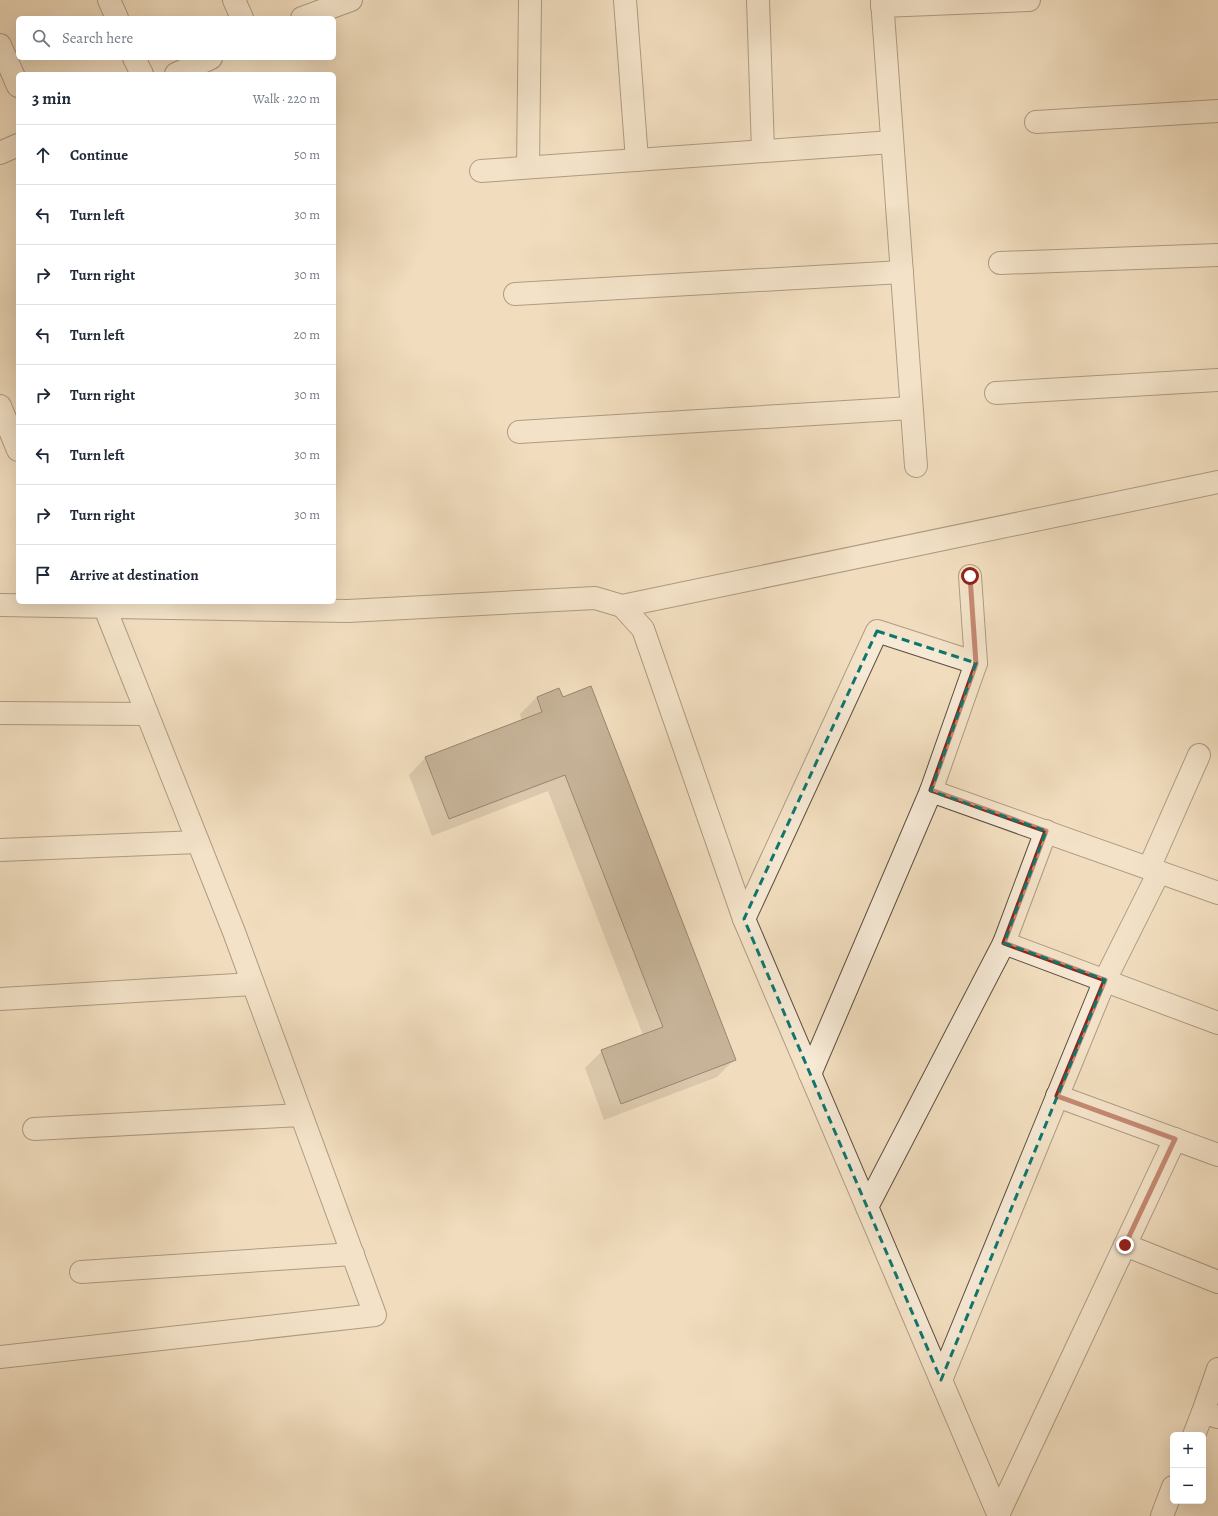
<!DOCTYPE html>
<meta charset="utf-8">
<style>
:root{--surface:#fff;--page:#f2f2f3;--text:#1f2937;--muted:#747a83;--line:#e0e1e3}
body{margin:0;font-family:Alegreya,serif;background:var(--page);color:var(--text)}
.controls{position:absolute;right:12px;bottom:12px;display:grid;overflow:hidden;border-radius:6px;box-shadow:0 4px 16px #0002}
.controls button{width:36px;height:36px;display:grid;place-items:center;padding:0;border:0;border-bottom:1px solid var(--line);background:var(--surface);color:var(--text);font:20px sans-serif}
.stop{position:absolute;width:12px;height:12px;margin:-9px;border:3px solid #8f2418;border-radius:50%;background:#fff}
.stop.end{background:#8f2418;border-color:#fff;box-shadow:0 1px 4px #0008}
.list{margin:0;padding:0;list-style:none}
h2{display:flex;justify-content:space-between;align-items:center;height:52px;margin:0;padding:0 16px;font-size:17px}
h2 small{font-size:13px;font-weight:400;color:var(--muted)}
.list li{display:grid;grid-template-columns:26px 1fr auto;gap:12px;align-items:center;box-sizing:border-box;height:60px;padding:0 16px;border-top:1px solid var(--line)}
.list b{display:block;font-size:15px;white-space:nowrap}
.list em{font-size:13px;font-style:normal;color:var(--muted)}
.icon{flex:none;width:22px;height:22px;fill:none;stroke:currentColor;stroke-width:2;stroke-linecap:round;stroke-linejoin:round}
.map{position:relative;flex:none;width:1218px;height:1516px;overflow:hidden}
.search{position:absolute;background:var(--surface);box-shadow:0 4px 16px #0002;left:16px;top:16px;width:320px;height:44px;display:flex;align-items:center;gap:10px;box-sizing:border-box;padding:0 14px;border-radius:6px;color:var(--muted);font-size:15px}
.panel{position:absolute;background:var(--surface);box-shadow:0 4px 16px #0002;left:16px;top:72px;width:320px;height:532px;border-radius:6px}
.map>svg:first-child{display:block}
.shadow{fill:#0003}
.building{fill:#92826c;stroke:#2b1f13}
.lines{fill:none;stroke-linecap:round;stroke-linejoin:round}
.minor-casing{stroke:#5c4e3e;stroke-width:24}
.minor{stroke:#f6e9d5;stroke-width:22}
.route{stroke:#8f2418;stroke-width:5}
.marked{fill:none;stroke:#0f766e;stroke-width:3;stroke-dasharray:8 5;stroke-linejoin:round}
</style>
<div class="map">
<svg width="1218" height="1516" viewBox="0 0 1218 1516">
<rect width="100%" height="100%" fill="#f1ddbe"/>
<filter id="stains"><feTurbulence type="fractalNoise" baseFrequency=".005" numOctaves="4"/><feColorMatrix values="0 0 0 0 .2 0 0 0 0 .09 0 0 0 0 .02 0 0 0 .5 -.17"/></filter>
<radialGradient id="worn" r=".72"><stop offset=".6" stop-color="#630" stop-opacity="0"/><stop offset="1" stop-color="#630" stop-opacity=".3"/></radialGradient>
<polygon class="shadow" points="559,689 734,1060 717,1077 604,1120 585,1068 602,1051 643,1035 548,791 432,836 409,775 425,758 522,721 520,714 537,697"/>
<polygon class="building" points="591,686 736,1060 621,1104 601,1050 663,1027 565,775 449,819 425,757 542,712 537,697 559,688 563,697"/>
<g class="lines">
<defs>
<g id="minor">
<polyline points="109,0 117,18"/>
<polyline points="234,0 242,18"/>
<polyline points="625,0 637,160"/>
<polyline points="758,0 763,151"/>
<polyline points="882,0 916,466"/>
<polyline points="882,6 1029,0"/>
<polyline points="302,18 351,0"/>
<polyline points="0,45 18,86"/>
<polyline points="134,58 142,74"/>
<polyline points="176,74 211,58"/>
<polyline points="1036,122 1218,111"/>
<polyline points="0,153 18,145"/>
<polyline points="528,167 530,0"/>
<polyline points="481,171 892,142"/>
<polyline points="1000,263 1218,255"/>
<polyline points="515,294 902,272"/>
<polyline points="996,393 1218,380"/>
<polyline points="0,406 18,450"/>
<polyline points="519,432 911,408"/>
<polyline points="0,605 348,611 595,598 622,606 1218,482"/>
<polyline points="622,606 643,629 744,919 999,1516"/>
<polyline points="0,713 147,714"/>
<polyline points="931,791 976,663 970,576"/>
<polyline points="0,850 198,842"/>
<polyline points="1149,868 1199,755"/>
<polyline points="744,919 877,631 976,663"/>
<polyline points="1004,943 1218,1023"/>
<polyline points="0,999 253,984"/>
<polyline points="810,1074 931,791 1218,893"/>
<polyline points="1057,1096 1218,1155"/>
<polyline points="34,1129 301,1115"/>
<polyline points="867,1207 1004,943 1046,831"/>
<polyline points="1125,1245 1218,1282"/>
<polyline points="81,1272 353,1254"/>
<polyline points="0,1357 375,1315 234,932 105,608 100,602"/>
<polyline points="941,1380 1105,980 1159,872"/>
<polyline points="1203,1412 1218,1369"/>
<polyline points="1194,1435 1203,1412 1218,1417"/>
<polyline points="998,1515 1175,1139"/>
<polyline points="1162,1516 1173,1487"/>
</g>
</defs>
<use href="#minor" class="minor-casing"/>
<use href="#minor" class="minor"/>
</g>
<g class="lines">
<polyline class="route" points="970,576 976,664 931,790 1046,831 1004,943 1105,980 1057,1096 1175,1139 1125,1245"/>
</g>
<path d="M0 0H1218V1516H0ZM877,631l99,32 -45,128 115,40 -42,112 101,37 -164,400 -197,-461z" fill="#f1ddbe" fill-opacity=".55" fill-rule="evenodd"/>
<path class="marked" d="M877,631l99,32 -45,128 115,40 -42,112 101,37 -164,400 -197,-461z"/>
<rect width="100%" height="100%" filter="url(#stains)"/>
<rect width="100%" height="100%" fill="url(#worn)"/>
</svg>
<div class="controls">
<button>+</button>
<button>−</button>
</div>
<div class="stop" style="left:970px;top:576px"></div>
<div class="stop end" style="left:1125px;top:1245px"></div>
<div class="search"><svg class="icon" aria-label="search" viewBox="0 0 24 24"><circle cx="10" cy="10" r="6"/><path d="M15 15l6 6"/></svg>Search here</div>
<section class="panel">
<h2>3 min<small>Walk · 220 m</small></h2>
<ul class="list">
<li><svg class="icon" aria-label="ahead" viewBox="0 0 24 24"><path d="M12 20V5M6 11l6-6 6 6"/></svg><div><b>Continue</b></div><em>50 m</em></li>
<li><svg class="icon" aria-label="left" viewBox="0 0 24 24"><path d="M17 20v-9H6M10 6l-5 5 5 5"/></svg><div><b>Turn left</b></div><em>30 m</em></li>
<li><svg class="icon" aria-label="right" viewBox="0 0 24 24"><path d="M7 20v-9h11M14 6l5 5-5 5"/></svg><div><b>Turn right</b></div><em>30 m</em></li>
<li><svg class="icon" aria-label="left" viewBox="0 0 24 24"><path d="M17 20v-9H6M10 6l-5 5 5 5"/></svg><div><b>Turn left</b></div><em>20 m</em></li>
<li><svg class="icon" aria-label="right" viewBox="0 0 24 24"><path d="M7 20v-9h11M14 6l5 5-5 5"/></svg><div><b>Turn right</b></div><em>30 m</em></li>
<li><svg class="icon" aria-label="left" viewBox="0 0 24 24"><path d="M17 20v-9H6M10 6l-5 5 5 5"/></svg><div><b>Turn left</b></div><em>30 m</em></li>
<li><svg class="icon" aria-label="right" viewBox="0 0 24 24"><path d="M7 20v-9h11M14 6l5 5-5 5"/></svg><div><b>Turn right</b></div><em>30 m</em></li>
<li><svg class="icon" aria-label="arrive" viewBox="0 0 24 24"><path d="M6 21V4h12l-3 4 3 4H6"/></svg><div><b>Arrive at destination</b></div></li>
</ul>
</section>
</div>
